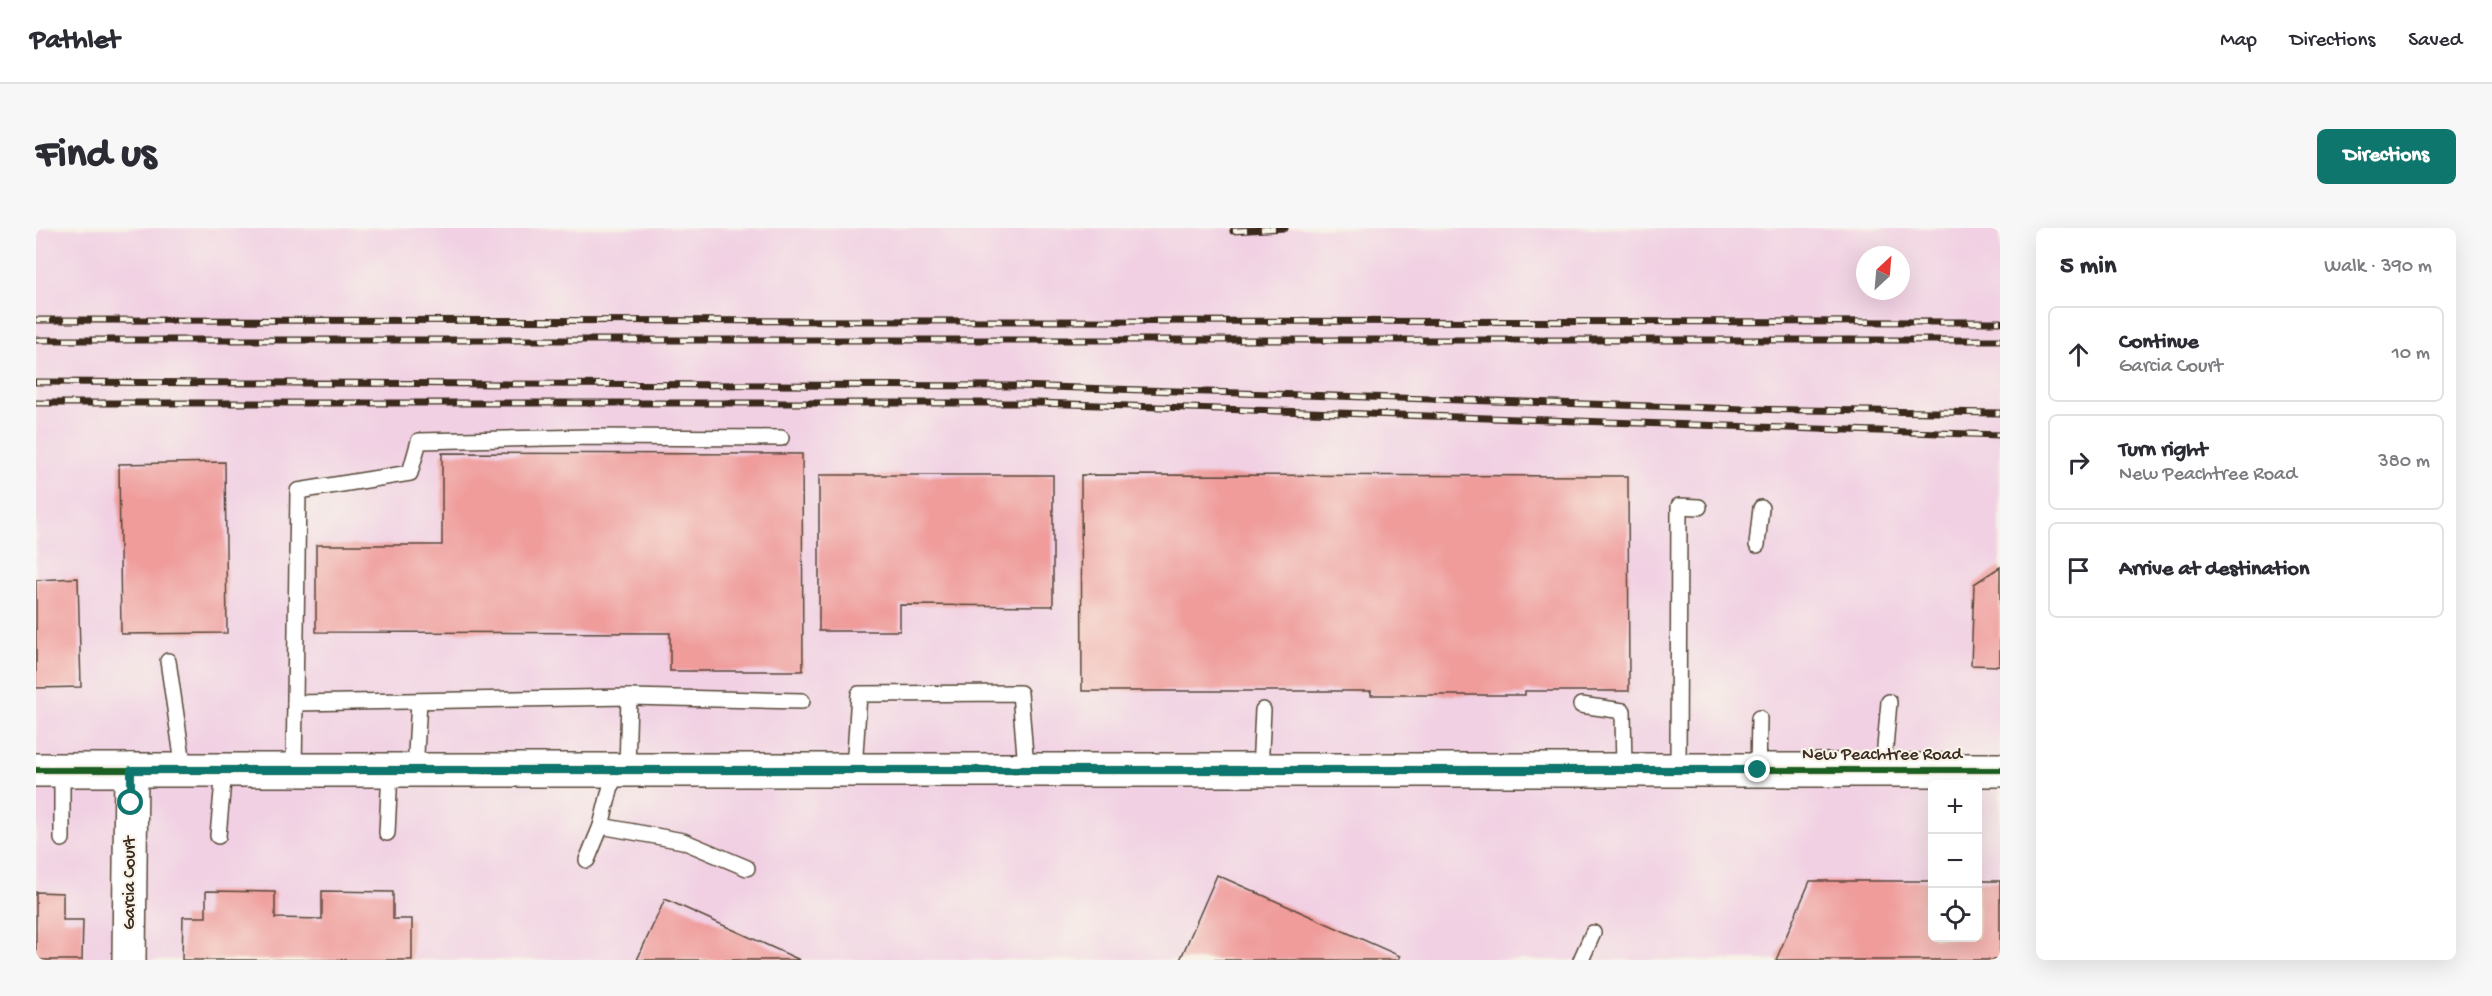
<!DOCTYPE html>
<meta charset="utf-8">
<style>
:root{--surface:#fff;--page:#f7f7f7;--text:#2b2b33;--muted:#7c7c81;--line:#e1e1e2;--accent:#0f766e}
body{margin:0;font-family:"Gochi Hand",sans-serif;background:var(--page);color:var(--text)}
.controls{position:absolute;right:18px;bottom:18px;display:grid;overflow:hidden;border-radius:9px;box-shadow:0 6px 24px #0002}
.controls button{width:54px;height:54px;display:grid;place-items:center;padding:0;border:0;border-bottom:2px solid var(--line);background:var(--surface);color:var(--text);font:30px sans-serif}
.compass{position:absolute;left:1820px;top:18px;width:54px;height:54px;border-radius:50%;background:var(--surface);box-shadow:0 6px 24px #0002;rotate:26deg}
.stop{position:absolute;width:18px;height:18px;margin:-14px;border:4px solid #0f766e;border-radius:50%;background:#fff}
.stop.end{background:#0f766e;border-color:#fff;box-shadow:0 2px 6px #0008}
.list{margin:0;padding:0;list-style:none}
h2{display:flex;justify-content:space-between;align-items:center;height:78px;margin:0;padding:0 24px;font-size:26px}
h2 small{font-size:20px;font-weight:400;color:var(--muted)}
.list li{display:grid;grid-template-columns:39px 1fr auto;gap:18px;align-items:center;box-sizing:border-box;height:96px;margin:0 12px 12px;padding:0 12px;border:2px solid var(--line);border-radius:9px}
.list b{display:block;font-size:22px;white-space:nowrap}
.list p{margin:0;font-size:20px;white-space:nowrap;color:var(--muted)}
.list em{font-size:20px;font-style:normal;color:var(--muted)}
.icon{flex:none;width:33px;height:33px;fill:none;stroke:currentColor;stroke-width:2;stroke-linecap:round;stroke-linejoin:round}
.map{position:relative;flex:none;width:1964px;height:732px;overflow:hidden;border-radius:9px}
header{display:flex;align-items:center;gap:36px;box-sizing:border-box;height:84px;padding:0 30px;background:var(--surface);border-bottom:2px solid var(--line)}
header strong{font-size:28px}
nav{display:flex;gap:33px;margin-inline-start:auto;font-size:21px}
.intro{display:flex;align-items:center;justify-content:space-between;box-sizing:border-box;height:144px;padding:0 36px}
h1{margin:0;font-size:42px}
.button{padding:15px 27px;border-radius:9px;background:var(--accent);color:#fff;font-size:21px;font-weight:700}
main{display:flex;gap:36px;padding:0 36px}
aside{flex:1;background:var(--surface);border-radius:9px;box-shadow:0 6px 24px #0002}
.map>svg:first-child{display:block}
.built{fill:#f1d0e3;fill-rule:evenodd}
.building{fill:#ef9c9b}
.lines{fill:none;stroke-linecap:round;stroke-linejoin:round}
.service-casing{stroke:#574638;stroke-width:18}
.tertiary-casing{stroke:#574638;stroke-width:36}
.service{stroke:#fff;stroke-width:15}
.tertiary{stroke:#fff;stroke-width:33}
.rail-casing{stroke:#3b2a1e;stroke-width:7}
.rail{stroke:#f7f3e8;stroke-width:4.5;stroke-dasharray:14;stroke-linecap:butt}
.cycleway-casing{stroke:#f7f3e8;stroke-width:10}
.cycleway{stroke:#1b5e20;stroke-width:6}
.route{stroke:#0f766e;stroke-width:8}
.labels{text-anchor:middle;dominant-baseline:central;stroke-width:4.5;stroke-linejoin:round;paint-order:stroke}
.street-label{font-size:18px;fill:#3b2a1e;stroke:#f7f3e8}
</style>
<header>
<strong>Pathlet</strong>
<nav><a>Map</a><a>Directions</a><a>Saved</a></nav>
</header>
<div class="intro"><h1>Find us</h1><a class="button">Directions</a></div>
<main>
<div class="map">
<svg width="1964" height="732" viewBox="0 0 1964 732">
<rect width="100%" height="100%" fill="#f7f3e8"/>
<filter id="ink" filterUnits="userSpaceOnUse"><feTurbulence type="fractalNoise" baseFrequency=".0167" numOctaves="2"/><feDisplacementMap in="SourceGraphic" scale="12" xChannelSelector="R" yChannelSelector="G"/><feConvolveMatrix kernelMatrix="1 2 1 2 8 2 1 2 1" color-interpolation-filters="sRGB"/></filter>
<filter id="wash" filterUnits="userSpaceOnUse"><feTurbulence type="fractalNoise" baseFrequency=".008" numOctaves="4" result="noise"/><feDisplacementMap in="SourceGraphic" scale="24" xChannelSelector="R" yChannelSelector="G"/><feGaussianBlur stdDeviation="1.35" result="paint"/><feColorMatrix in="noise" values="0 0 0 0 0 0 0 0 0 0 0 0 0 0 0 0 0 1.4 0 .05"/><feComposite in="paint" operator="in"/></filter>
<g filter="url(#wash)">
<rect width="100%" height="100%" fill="#f4e5ce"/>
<path class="built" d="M0,0h1964v732h-1964zM1829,27h36v36h-36zM1896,556h46v154h-46z"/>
<g id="blocks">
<g class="building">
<polygon points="406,225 766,226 767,443 634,443 634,405 280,404 280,317 406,317"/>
<polygon points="189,234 191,405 85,406 83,236"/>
<polygon points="783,247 1017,247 1017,378 864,377 864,403 783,403"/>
<polygon points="1045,247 1592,248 1593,463 1489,463 1489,467 1335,467 1335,463 1046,463"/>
<polygon points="1964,339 1964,438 1935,437 1938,356"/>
<polygon points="42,350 45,459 0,460 0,352"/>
<polygon points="1181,647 1364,728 1362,732 1144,732"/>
<polygon points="1774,653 1896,653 1896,710 1942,710 1942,653 1964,653 1964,732 1740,732"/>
<polygon points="170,663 239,664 239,690 286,691 286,663 357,664 357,691 376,691 376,732 146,732 147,689 170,689"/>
<polygon points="0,664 27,665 27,692 47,692 46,732 0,732"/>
<polygon points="629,671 764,732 601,732"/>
</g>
</g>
</g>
<g filter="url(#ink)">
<use href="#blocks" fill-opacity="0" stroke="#574638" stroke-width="1.5"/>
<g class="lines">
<defs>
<g id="service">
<polyline points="1721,317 1725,280"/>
<polyline points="132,433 148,542"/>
<polyline points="259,475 593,469"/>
<polyline points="1545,477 1587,483 1588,542"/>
<polyline points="818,541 823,466 984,465 990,540"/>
<polyline points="26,542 26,611"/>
<polyline points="258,542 262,263 374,245 383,213 554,209 745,210"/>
<polyline points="379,542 383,473"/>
<polyline points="591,542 593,469 766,473"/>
<polyline points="1224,542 1227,482"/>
<polyline points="1642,542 1643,278 1663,279"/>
<polyline points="1722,542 1723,490"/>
<polyline points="1847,542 1853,474"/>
<polyline points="565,598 647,613 711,640"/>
<polyline points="351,605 354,542"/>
<polyline points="182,608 188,542"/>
<polyline points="551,632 565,598 579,542"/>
<polyline points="1545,732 1557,705"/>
</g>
<g id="tertiary">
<polyline points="0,542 1964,542"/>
<polyline points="93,732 95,542"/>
</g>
</defs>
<use href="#service" class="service-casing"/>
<use href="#tertiary" class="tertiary-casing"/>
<use href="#service" class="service"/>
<use href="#tertiary" class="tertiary"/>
<defs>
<g id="rail">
<polyline points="1197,3 1249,0"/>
<polyline points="0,92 1964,94"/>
<polyline points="0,112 1964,112"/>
<polyline points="0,154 981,158 1708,181 1964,185"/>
<polyline points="0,175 1002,175 1964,207"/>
</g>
</defs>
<use href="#rail" class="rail-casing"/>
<use href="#rail" class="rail"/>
<defs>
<polyline id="cycleway" points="0,542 1964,542"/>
</defs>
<use href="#cycleway" class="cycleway-casing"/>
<use href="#cycleway" class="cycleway"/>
</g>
</g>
<g class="lines" filter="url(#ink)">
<polyline class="route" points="95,575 95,542 1722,542"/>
</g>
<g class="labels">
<g class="street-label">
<text x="1846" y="527">New Peachtree Road</text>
<text transform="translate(94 655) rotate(-90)">Garcia Court</text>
</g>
</g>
</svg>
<div class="controls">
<button>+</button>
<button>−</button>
<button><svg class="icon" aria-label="locate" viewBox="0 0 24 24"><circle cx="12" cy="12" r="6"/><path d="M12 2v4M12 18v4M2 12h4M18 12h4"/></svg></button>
</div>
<svg class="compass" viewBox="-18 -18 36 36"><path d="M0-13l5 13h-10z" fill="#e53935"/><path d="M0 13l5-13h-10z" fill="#7c7c81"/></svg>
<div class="stop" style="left:95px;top:575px"></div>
<div class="stop end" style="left:1722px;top:542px"></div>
</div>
<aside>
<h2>5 min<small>Walk · 390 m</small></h2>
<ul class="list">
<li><svg class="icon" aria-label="ahead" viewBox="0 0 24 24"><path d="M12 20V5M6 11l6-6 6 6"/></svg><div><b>Continue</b><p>Garcia Court</p></div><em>10 m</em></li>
<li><svg class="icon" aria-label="right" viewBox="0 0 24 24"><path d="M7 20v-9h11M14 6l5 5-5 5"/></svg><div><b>Turn right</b><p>New Peachtree Road</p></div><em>380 m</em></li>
<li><svg class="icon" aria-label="arrive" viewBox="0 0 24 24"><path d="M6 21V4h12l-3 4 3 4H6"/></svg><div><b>Arrive at destination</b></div></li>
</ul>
</aside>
</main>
